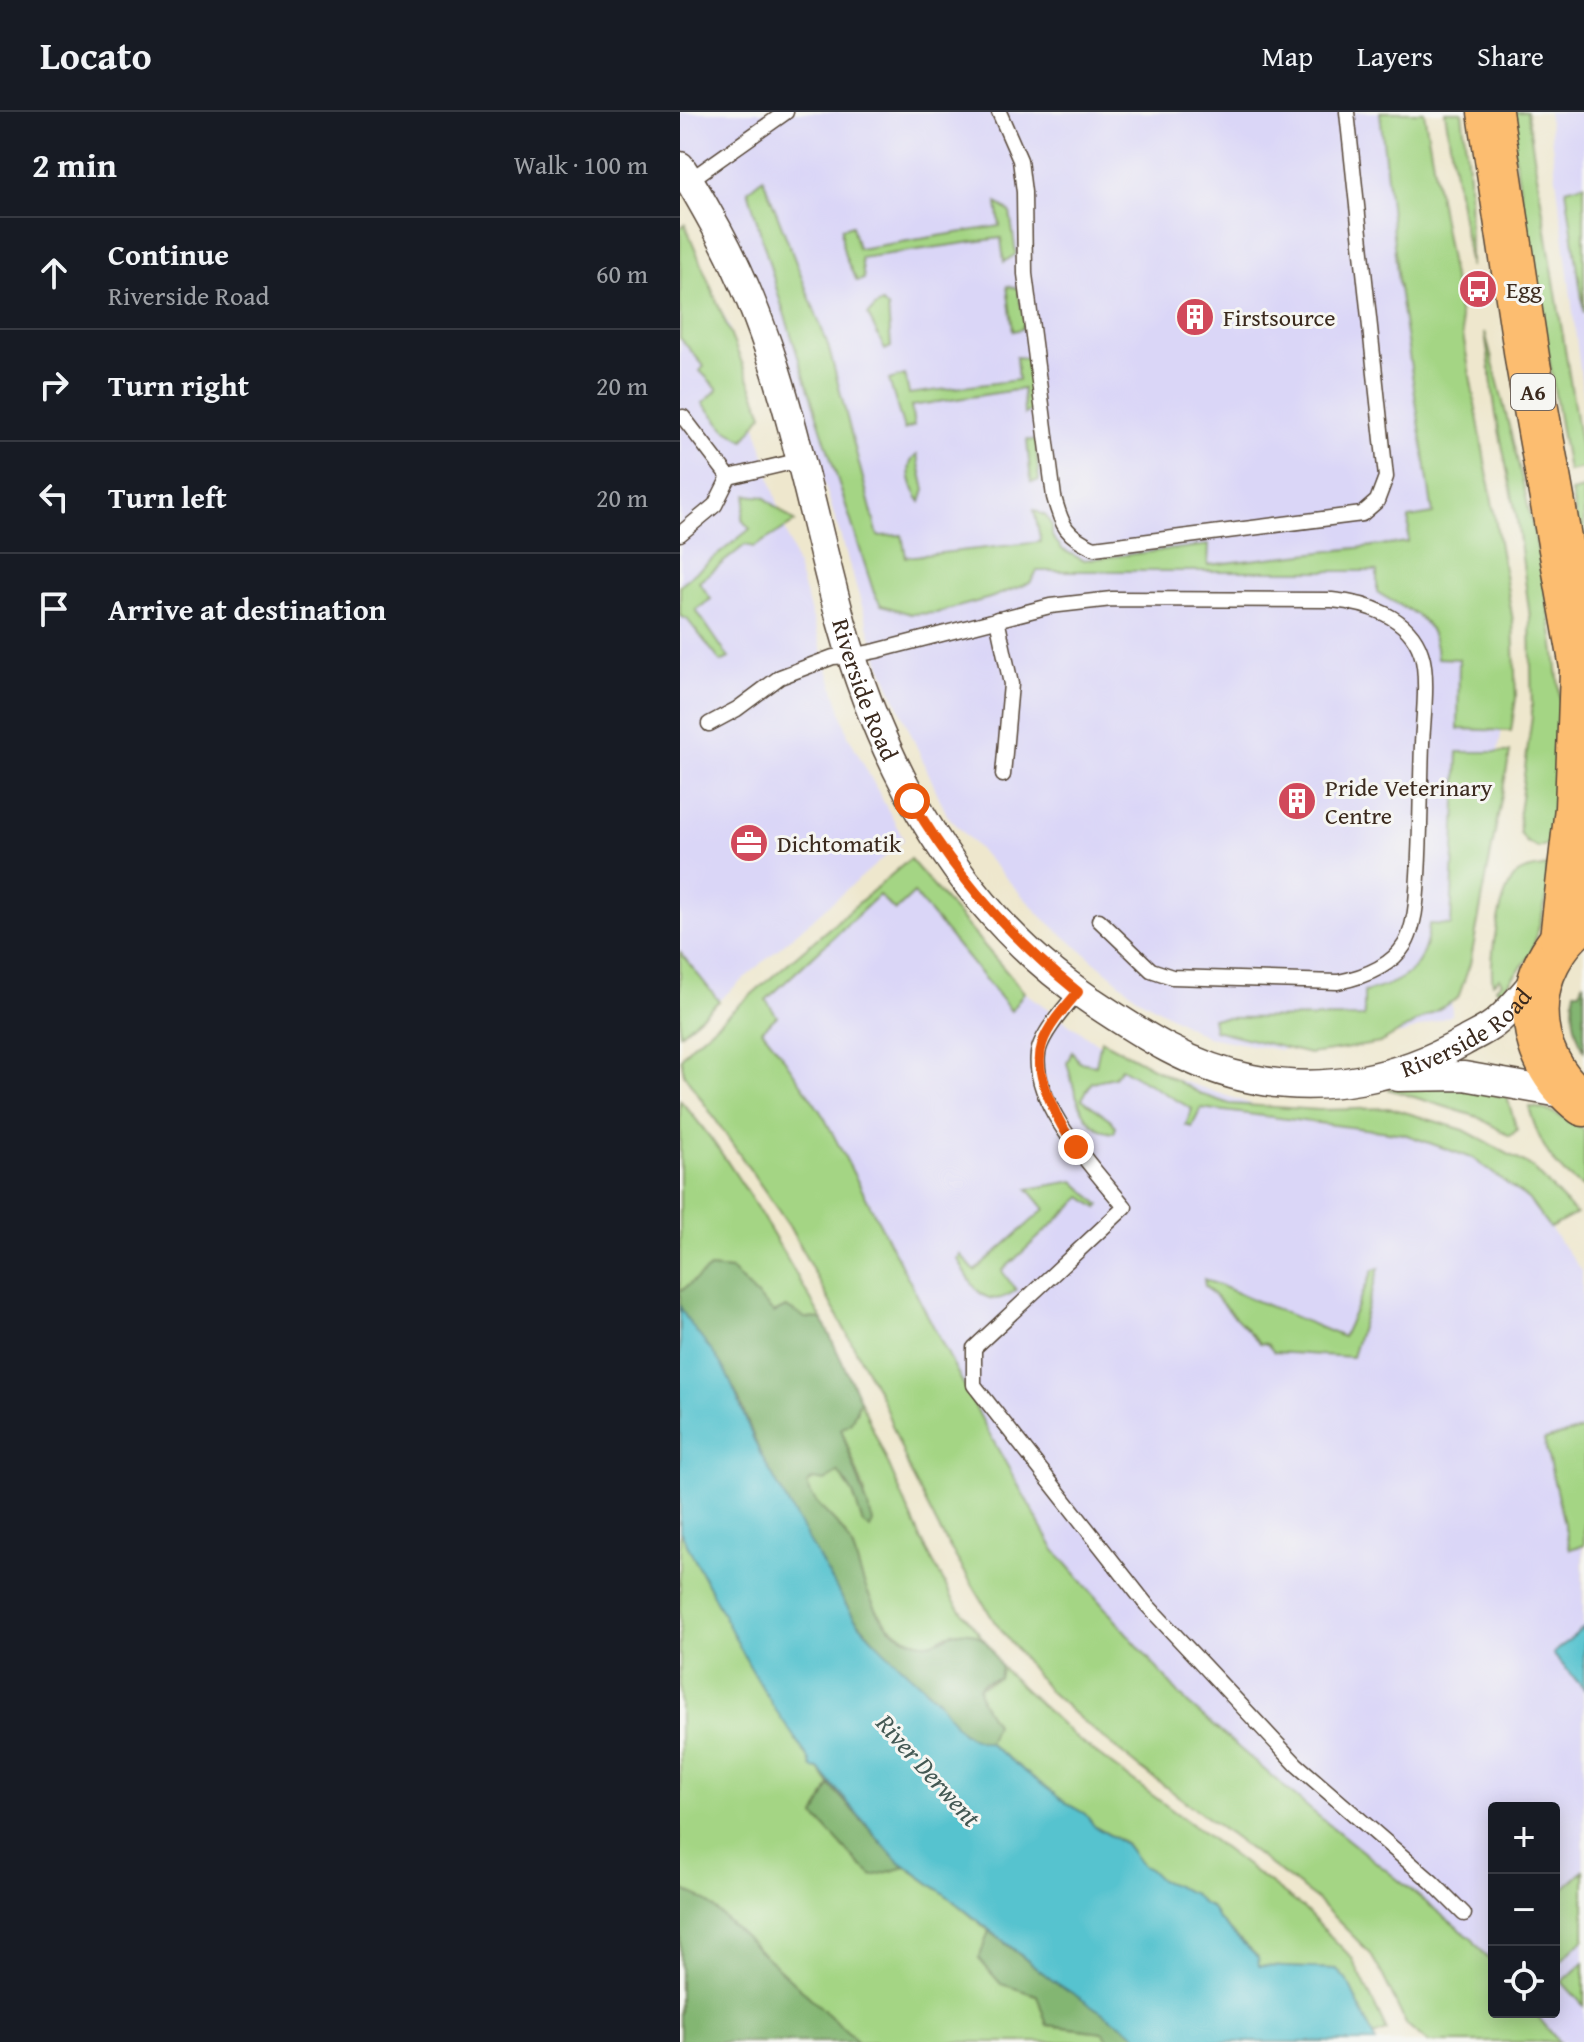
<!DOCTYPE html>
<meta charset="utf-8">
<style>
:root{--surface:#171b24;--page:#20242c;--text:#f1f3f6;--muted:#9ea1a6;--line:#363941}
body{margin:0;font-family:"Gentium Book Plus",serif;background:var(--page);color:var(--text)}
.controls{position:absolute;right:24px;bottom:24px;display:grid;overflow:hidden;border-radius:8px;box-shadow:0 4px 20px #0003}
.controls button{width:72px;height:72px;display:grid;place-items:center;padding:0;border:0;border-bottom:2px solid var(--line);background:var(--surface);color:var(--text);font:40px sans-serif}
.stop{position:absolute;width:24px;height:24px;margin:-18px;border:6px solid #ea580c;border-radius:50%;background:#fff}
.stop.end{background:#ea580c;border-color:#fff;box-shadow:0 2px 8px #0008}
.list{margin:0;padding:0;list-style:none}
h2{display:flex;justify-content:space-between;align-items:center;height:104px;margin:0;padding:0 32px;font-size:34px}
h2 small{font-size:26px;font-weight:400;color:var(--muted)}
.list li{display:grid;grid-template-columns:52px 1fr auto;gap:24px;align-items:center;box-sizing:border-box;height:112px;padding:0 32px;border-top:2px solid var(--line)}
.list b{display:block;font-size:30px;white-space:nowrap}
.list p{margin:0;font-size:26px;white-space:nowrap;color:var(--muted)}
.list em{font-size:26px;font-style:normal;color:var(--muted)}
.icon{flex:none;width:44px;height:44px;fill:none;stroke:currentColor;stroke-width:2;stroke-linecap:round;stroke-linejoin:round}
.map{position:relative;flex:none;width:904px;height:1930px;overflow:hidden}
header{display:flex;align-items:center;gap:48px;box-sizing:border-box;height:112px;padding:0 40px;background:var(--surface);border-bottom:2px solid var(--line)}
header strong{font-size:38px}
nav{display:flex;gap:44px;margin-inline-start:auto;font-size:28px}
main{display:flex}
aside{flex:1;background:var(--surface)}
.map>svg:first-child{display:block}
.built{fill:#dad6f7}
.green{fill:#a4d584;stroke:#708051;stroke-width:2}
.forest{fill:#83b672;stroke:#5f7048;stroke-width:2}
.water{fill:#57c3cf;stroke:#497676;stroke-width:2}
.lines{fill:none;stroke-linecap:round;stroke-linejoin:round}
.lane-casing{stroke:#564638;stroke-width:17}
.street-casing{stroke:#564638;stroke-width:31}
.primary-casing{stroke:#564638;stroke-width:47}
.lane{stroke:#fff;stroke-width:14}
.street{stroke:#fff;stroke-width:28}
.primary{stroke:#fcbd6f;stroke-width:44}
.route{stroke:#ea580c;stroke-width:10}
.labels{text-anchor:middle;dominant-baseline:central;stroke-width:6;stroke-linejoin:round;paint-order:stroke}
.shield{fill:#f6f6f2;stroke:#73675e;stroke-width:2}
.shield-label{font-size:22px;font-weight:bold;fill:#3b2a1e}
.poi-label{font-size:24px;fill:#3b2a1e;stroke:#f6f6f2;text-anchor:start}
.street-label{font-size:24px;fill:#3b2a1e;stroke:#f6f6f2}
.water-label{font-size:26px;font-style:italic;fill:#435853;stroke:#f6f6f2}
</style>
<header>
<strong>Locato</strong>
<nav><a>Map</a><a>Layers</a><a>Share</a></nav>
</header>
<main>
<aside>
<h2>2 min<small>Walk · 100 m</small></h2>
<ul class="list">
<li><svg class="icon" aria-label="ahead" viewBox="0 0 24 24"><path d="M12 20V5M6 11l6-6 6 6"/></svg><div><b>Continue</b><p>Riverside Road</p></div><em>60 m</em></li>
<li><svg class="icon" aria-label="right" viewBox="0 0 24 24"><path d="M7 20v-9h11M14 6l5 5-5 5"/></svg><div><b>Turn right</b></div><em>20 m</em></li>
<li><svg class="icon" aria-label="left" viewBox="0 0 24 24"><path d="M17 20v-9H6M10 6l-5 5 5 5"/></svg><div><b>Turn left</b></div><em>20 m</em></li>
<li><svg class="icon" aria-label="arrive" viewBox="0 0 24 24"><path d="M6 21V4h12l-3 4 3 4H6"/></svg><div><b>Arrive at destination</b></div></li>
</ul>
</aside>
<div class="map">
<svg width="904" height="1930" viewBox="0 0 904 1930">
<rect width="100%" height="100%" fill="#f6f6f2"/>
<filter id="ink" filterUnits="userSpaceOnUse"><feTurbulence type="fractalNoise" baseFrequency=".0125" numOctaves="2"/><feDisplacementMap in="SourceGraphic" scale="16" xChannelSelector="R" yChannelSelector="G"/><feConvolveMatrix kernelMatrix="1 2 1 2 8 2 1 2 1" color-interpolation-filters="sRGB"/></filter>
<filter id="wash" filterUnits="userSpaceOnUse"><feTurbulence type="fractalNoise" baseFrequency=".006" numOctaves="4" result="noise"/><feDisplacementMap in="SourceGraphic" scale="32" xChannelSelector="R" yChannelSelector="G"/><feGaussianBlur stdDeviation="1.8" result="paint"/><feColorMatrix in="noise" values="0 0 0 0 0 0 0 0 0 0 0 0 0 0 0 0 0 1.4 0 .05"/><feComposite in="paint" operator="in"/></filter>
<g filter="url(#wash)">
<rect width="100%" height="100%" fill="#eee7cd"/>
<g class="built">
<polygon points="0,0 734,0 829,578 796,760 770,863 772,903 722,922 600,938 527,925 457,885 363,806 267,703 200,552 93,205 0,32"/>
<polygon points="868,0 904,0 904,289 877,73"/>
<polygon points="0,117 49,214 94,379 168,623 224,728 0,922"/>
<polygon points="230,747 344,880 442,949 628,1011 724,1022 792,1046 848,1087 902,1159 904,1930 879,1930 854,1900 874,1900 874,1696 814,1696 814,1854 793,1828 631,1698 507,1591 374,1437 310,1323 144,1005 99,939 82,918 97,904 86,889 199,783 215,799 233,781"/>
</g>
<g class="green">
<path d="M700,0h44l89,509 3,77 -5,33 -53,-2 1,-70 -22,-1c-2,-45 -29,-45 -60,-66v-21h-340l-7,12 -40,15 -54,15 -25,1 -30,-9 -7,-12 -95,-296 -31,-107 15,-12 65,167 50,191 24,-1 4,22 135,-15 -7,-32 12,6 6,10v10l11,14 20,10 126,-15 -1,20 200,-23 1,-24 24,-4 -35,-232z"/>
<polygon points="765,0 782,0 789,65 790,155"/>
<polygon points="827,0 847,0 904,356 888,359"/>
<polygon points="904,72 904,201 886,77"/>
<path d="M317,91l13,9 6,42 -12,8 -3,-24 -140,20 3,21 -7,2c-10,-18 -17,-32 -15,-53l10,-3 6,24 142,-23z"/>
<polygon points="5,112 83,302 64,328 45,317 23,291 38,277 20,259 24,254 0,226 0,116"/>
<polygon points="327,174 338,176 344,210 342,217 333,219"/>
<polygon points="202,191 208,196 211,235 205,238 188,203 195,195"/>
<path d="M805,220c35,137 74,277 78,419 1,30 -5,61 -8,91l-17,6 -12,-6 -6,-9 -1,-20 13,-97 -2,-99 -13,-98 -21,-104z"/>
<polygon points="336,245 346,246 354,296 344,303 343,277 231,294 234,314 224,318 209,268 225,263 229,282 338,268"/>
<polygon points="347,328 356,329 359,369 351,370"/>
<path d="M237,343l8,35 -4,12c-9,-12 -19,-37 -4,-47z"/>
<polygon points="904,377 904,445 891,380"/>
<polygon points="67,383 84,385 115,410 74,435 65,433 19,470 31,487 16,498 49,546 41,550 7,507 0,504 0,473 70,417 62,408"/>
<path d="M778,640h52l-40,212 -12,34 -78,45 -48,8 -23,3 -95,-24 -2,-12 152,-1v-25c41,-9 62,-24 65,-68l22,1z"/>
<polygon points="230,747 344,880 331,899 234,781 215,799 199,783 86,888 97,904 82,918 99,939 144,1005 310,1323 374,1437 507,1591 631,1698 793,1828 814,1854 814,1900 854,1900 879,1930 748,1930 726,1912 703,1864 690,1841 636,1787 459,1655 399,1606 368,1578 314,1509 259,1417 231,1362 201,1285 109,1114 4,962 1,946 10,935"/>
<path d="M868,754l-2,9 7,1 -22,79 -30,37 -5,-4 6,-6 -3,-4 -6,5c-5,-21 7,-96 25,-109 8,-6 21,-6 30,-8z"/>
<polygon points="0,840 39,889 0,922"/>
<path d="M421,928l102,55 27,9 89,6 72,-2 73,22 68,37 44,47 -26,14 -22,-29 -56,-41 -68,-24 -203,-26 -9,19 -6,-2 6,-16 -71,-41 -7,9 -22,5 -10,17 29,21 5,7 -2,6c-34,-3 -39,-42 -47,-70l5,-12 7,11 17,3z"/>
<polygon points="726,974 783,977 827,985 837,1018 830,1024 798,1005 708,977"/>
<path d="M0,988c57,65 98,145 142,219l-17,-1 -19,-11 -12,6 -43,-43 -21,-2 -30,24z"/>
<path d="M849,995c18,0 40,13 55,23v58c-31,-18 -46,-47 -55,-81z"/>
<path d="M394,1069l26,24 -2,3 -16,-11 -80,74 14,19c-31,24 -45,-6 -58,-31l2,-5 15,17 70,-62 -17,-20z"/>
<polygon points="699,1156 672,1245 594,1240 587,1232 580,1231 525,1174 524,1167 663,1225 693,1158"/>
<path d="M180,1288l62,141 32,60 31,40c-10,-4 -19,-10 -29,-9 -13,1 -20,14 -34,11 -35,-7 -52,-39 -62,-71 -4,-11 -6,-25 -13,-35 -13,-20 -33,-30 -41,-52l7,-6 25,-8 15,22 10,31 2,-31 -24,-65 15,-16z"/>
<polygon points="904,1317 904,1433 890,1437 864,1328"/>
<polygon points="0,1419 69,1552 129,1647 132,1655 139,1657 150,1673 135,1704 180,1753 193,1763 226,1755 266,1783 309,1819 299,1847 321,1872 357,1883 367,1913 423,1920 430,1930 178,1930 26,1789 0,1776"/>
<polygon points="321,1555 397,1627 622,1795 672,1846 707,1919 693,1924 668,1870 656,1857 578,1854 578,1845 538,1807 532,1796 522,1791 514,1782 480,1768 470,1758 461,1753 445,1731 415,1715 405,1702 386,1691 308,1631 315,1612 301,1589 299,1575 319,1566"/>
<polygon points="904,1758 904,1827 874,1855 874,1785"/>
<polygon points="904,1850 904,1894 882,1870"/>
</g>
<g class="forest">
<path d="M904,869v69c-10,-18 -13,-39 -9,-59h5z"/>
<path d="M30,1156l21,2 43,43 12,-6 19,11 17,1 38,81 -9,22 -10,7 32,93 -3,7 -7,-5 -10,-31 -15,-21 -13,9 -12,-2 -6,5c7,23 27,33 40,53 8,12 10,28 15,41 8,21 20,49 42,59 7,3 16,7 23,6 21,-1 32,-24 58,-2 6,6 11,18 16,26l-2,11 -15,4 -5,5 2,14 14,23 -7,19 -15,-4 -13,-9 -14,-15 -8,-15 -54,-48 -31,-36 -45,-74 -48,-89 -22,-56 -17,-33 -35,-44 -6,-14v-14z"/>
<polygon points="150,1673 214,1745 226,1755 193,1764 180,1753 135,1704"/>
<polygon points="0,1776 26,1789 178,1930 0,1930"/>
<polygon points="309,1819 372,1868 468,1930 430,1930 422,1920 367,1913 357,1883 321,1872 299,1847"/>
</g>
<g class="water">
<path d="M0,1194c10,23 29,38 42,60 17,28 24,61 39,89 22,40 44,79 66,117 10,16 18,34 29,48 23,29 52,51 78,77 20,19 20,40 54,46l78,60 19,11 10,13 30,17 16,21 9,5 10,10 34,14 8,9 10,5 6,11 40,39 1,8 77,3 12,13 28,60h-228l-96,-62 -106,-85 -51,-37 -76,-89 -7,-1 -3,-9 -36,-53 -24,-41 -69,-134z"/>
<polygon points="904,1515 904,1577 873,1542"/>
</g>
</g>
<g filter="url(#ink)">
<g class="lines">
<defs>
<g id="lane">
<path d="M319,0l21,48 4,32 1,82 29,223c8,30 12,38 40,51l268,-34 15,-13 9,-24 -39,-365"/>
<polyline points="10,68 106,0"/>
<polyline points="3,305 49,365"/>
<polyline points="0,422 35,393 49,365 121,348"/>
<polyline points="317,507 331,572 323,663"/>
<path d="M29,612l28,-15 43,-32 53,-20 18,-1 25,-5 174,-45 62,-7 220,1c34,3 77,16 89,53 8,21 2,68 1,91 -2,53 -1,107 -6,159 -1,12 -5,31 -11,41 -14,23 -42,33 -67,38l-166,-5 -21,-7 -52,-50"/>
<path d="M398,880c-12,14 -38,43 -40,62 -6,51 57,116 87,153l-151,141v37l172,219 151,161 135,117 32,32"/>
</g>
<g id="street">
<path id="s1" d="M0,54c14,20 25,42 37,63 69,127 87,258 125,395 41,146 119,289 248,376 51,34 100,67 162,79 73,15 147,-1 211,-37 10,-6 22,-11 31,-18 17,-13 31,-33 45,-48"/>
<polyline points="718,965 784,964 892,983"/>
</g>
<g id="primary">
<polyline points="810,0 848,252 904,566"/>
<path d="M904,807c-64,48 -65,136 0,185"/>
<polyline points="882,826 897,696 902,559"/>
</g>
</defs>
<use href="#lane" class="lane-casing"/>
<use href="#street" class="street-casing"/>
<use href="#primary" class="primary-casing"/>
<use href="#lane" class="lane"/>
<use href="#street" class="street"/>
<use href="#primary" class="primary"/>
</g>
</g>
<g class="lines" filter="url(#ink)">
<path class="route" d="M232,689c43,74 100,138 166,191 -36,42 -50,58 -27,111 7,17 14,30 25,44"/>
</g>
<defs>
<symbol id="bus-disc" viewBox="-11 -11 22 22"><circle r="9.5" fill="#d1495b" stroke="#f6f6f2"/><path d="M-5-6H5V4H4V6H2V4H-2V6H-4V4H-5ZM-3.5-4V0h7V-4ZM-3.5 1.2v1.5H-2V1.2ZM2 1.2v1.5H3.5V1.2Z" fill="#fff"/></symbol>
<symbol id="building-disc" viewBox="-11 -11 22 22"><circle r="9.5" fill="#d1495b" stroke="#f6f6f2"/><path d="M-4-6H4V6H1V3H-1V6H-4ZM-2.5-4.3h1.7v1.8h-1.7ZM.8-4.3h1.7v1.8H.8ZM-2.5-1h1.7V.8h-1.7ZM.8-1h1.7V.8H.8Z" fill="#fff"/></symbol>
<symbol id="office-disc" viewBox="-11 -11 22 22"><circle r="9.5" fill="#d1495b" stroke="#f6f6f2"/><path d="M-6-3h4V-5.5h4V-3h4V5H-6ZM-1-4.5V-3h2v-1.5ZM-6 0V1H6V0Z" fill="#fff"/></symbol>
</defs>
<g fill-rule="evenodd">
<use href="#bus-disc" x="776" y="155" width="44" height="44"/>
<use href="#building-disc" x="493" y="183" width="44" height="44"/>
<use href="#building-disc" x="595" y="667" width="44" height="44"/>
<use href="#office-disc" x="47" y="709" width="44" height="44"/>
</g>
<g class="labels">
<rect class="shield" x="831" y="262" width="44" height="36" rx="6"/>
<g class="shield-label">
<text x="853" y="280">A6</text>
</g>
<g class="poi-label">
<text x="826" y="177">Egg</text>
<text x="543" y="205">Firstsource</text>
<text x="645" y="675">Pride Veterinary<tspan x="645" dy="28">Centre</tspan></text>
<text x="97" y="731">Dichtomatik</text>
</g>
<g class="street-label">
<text stroke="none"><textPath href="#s1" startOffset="558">Riverside Road</textPath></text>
<text stroke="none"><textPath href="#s1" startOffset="1356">Riverside Road</textPath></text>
</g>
<g class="water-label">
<text transform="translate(249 1658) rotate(48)">River Derwent</text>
</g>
</g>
</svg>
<div class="controls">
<button>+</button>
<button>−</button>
<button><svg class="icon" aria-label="locate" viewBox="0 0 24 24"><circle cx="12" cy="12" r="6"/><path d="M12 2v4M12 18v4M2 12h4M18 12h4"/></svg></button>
</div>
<div class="stop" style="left:232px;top:689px"></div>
<div class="stop end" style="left:396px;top:1035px"></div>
</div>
</main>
